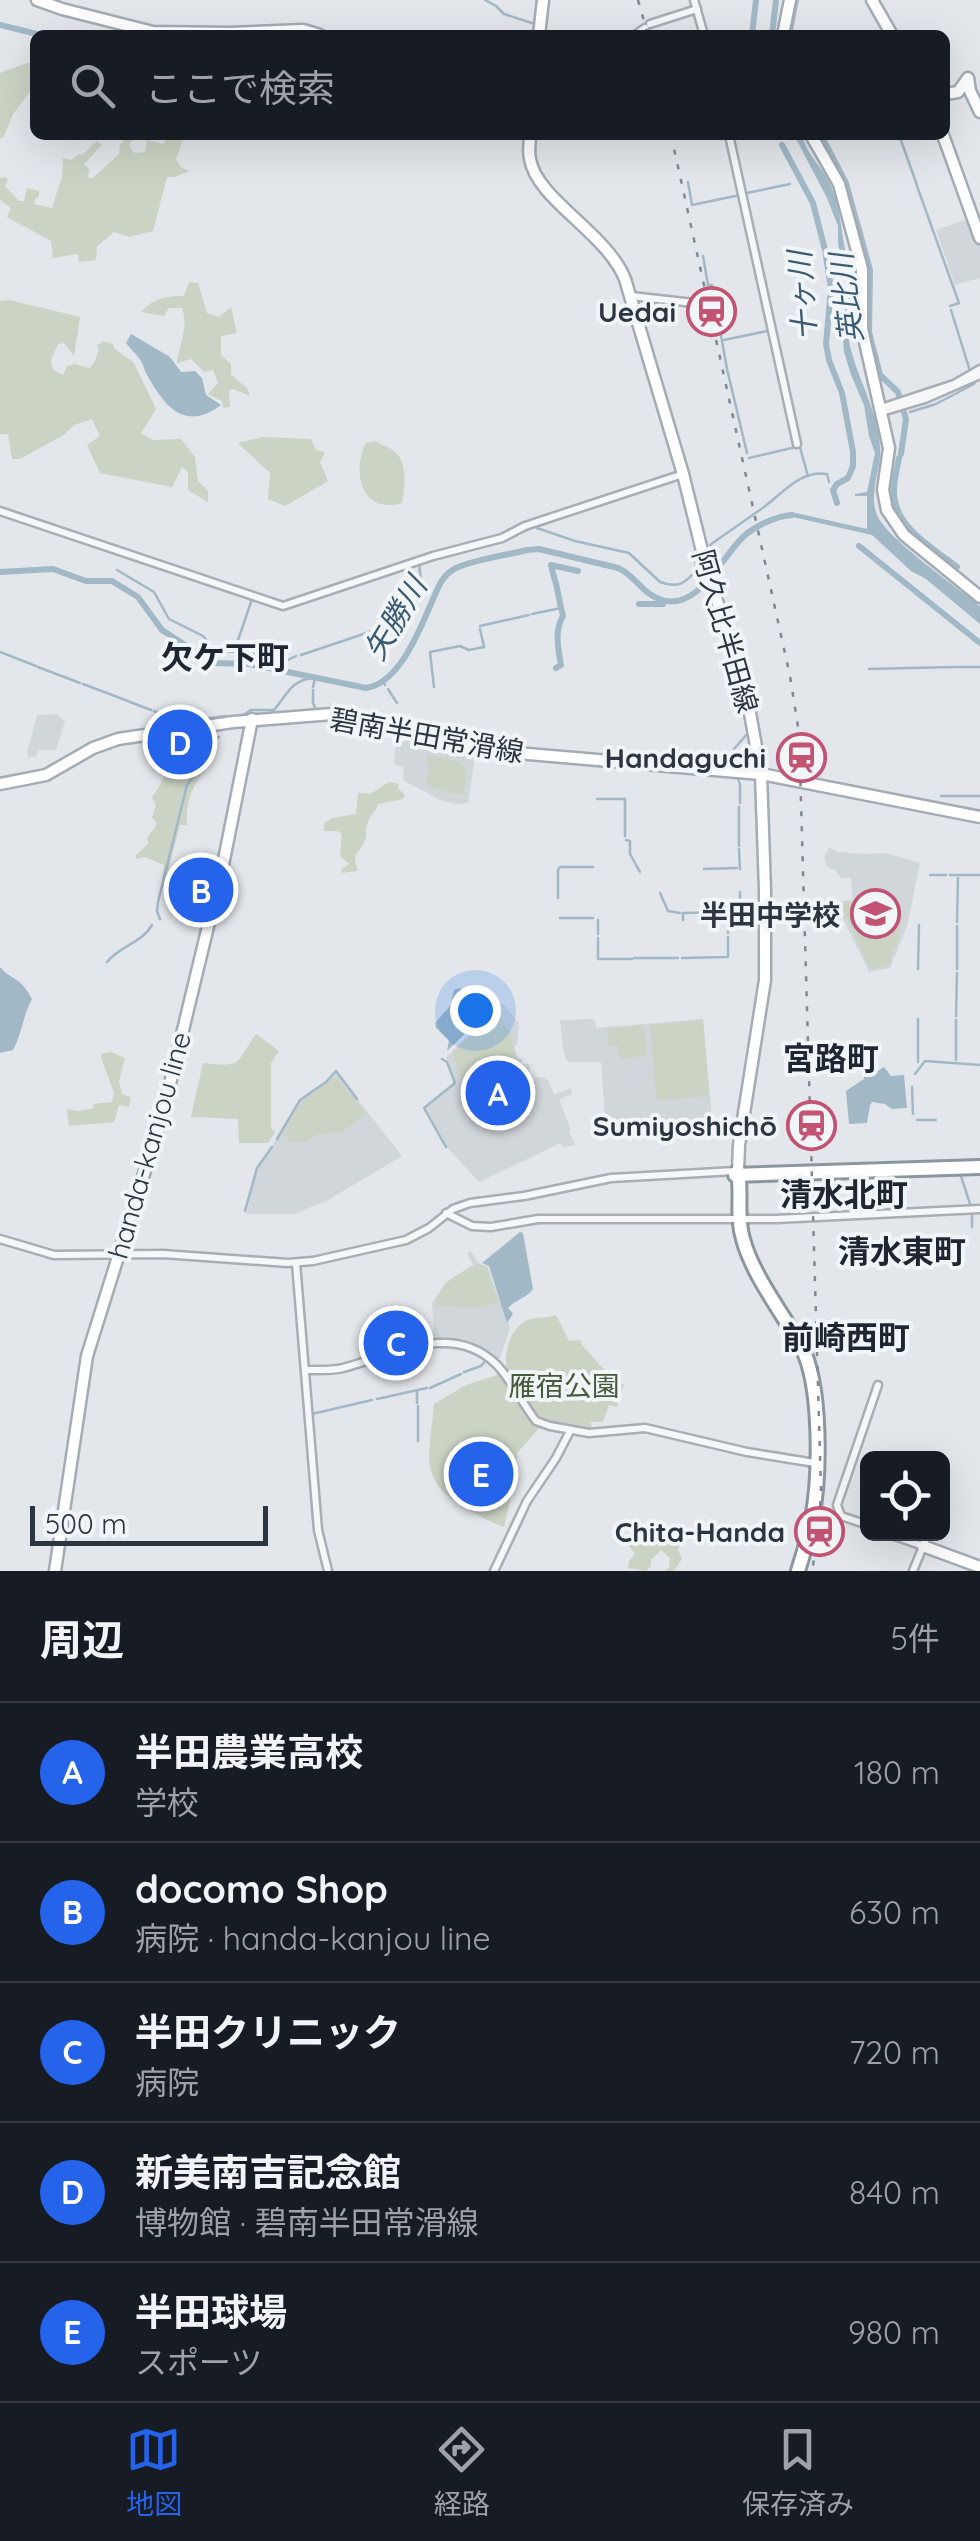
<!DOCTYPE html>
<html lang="ja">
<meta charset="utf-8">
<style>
:root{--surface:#171b24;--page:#242831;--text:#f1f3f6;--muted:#9ea1a6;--line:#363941;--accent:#2563eb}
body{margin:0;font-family:Quicksand,"Noto Sans JP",sans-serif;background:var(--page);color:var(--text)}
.controls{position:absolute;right:30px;bottom:30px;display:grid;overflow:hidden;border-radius:15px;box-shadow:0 10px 40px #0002}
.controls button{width:90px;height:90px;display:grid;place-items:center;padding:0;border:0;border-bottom:2px solid var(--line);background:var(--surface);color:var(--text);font:50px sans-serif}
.scale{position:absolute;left:30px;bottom:25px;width:238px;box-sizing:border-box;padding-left:10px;border:5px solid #2c3640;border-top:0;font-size:28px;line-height:35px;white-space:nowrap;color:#2c3640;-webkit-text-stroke:8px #f2f5f7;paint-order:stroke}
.you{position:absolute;left:475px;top:1010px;width:35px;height:35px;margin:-25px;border:8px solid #fff;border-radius:50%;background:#1a73e8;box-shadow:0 0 0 15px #1a73e833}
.badge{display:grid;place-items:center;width:65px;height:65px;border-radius:50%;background:var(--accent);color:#fff;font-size:32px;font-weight:700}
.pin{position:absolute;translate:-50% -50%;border:5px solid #fff;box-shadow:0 2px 10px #0006}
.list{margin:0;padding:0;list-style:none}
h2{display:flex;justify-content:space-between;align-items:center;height:130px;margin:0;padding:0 40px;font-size:42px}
h2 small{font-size:32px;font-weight:400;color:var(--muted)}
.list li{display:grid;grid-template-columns:65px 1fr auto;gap:30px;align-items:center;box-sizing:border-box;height:140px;padding:0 40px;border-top:2px solid var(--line)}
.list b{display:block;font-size:38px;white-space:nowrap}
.list p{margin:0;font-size:32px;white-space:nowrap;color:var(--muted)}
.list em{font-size:32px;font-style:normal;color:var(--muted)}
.icon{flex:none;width:55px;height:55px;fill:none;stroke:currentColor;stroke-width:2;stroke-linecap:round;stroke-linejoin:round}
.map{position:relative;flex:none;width:980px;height:1571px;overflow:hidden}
.search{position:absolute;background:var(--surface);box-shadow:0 10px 40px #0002;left:30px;right:30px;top:30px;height:110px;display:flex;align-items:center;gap:25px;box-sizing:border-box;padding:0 35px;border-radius:15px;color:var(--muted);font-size:38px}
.sheet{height:830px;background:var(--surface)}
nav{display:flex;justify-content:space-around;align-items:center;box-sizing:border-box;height:140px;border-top:2px solid var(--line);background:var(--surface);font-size:28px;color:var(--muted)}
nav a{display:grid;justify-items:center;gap:5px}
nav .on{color:var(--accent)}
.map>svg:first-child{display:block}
.built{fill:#d1d6db}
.green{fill:#cad3c4}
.water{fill:#a1b8c6}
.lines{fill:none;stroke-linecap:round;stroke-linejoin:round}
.stream{stroke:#a1b8c6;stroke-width:2.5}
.river{stroke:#a1b8c6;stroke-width:6}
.minor-casing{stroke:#a8aeb4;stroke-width:11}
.major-casing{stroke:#a3acb4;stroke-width:15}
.highway-casing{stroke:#8b969f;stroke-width:18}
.minor{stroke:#f5f7f8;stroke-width:6}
.major{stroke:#fff;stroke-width:10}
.highway{stroke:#fff;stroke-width:12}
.rail{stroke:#7d8892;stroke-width:2.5;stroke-dasharray:5 10;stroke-linecap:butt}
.labels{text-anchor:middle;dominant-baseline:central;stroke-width:8;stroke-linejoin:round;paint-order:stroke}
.poi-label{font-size:28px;font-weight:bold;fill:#2c3640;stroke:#f2f5f7;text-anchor:end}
.street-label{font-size:28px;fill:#2c3640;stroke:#f2f5f7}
.park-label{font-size:28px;fill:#455b3a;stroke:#f2f5f7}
.water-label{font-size:30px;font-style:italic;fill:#395a71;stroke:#f2f5f7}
.quarter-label{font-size:32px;font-weight:bold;fill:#1e2731;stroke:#f2f5f7}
</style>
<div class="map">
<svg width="980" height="1571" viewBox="0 0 980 1571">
<rect width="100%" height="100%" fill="#e3e6ea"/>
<g class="built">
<polygon points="971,218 980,245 980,278 955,285 936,230"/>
<polygon points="59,714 58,716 65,721 56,750 38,750 36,756 29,758 27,753 37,715"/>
<polygon points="406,734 476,750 468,803 455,804 438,799 403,780 404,767 394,764 396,740 406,742"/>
<polygon points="829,847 838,852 864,854 886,853 920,863 907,926 890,968 869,972 835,902 853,900 851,878 841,878 835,870 827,867 824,857"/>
<polygon points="502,1003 519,1023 517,1045 514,1047 518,1058 522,1059 522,1064 529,1064 530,1078 542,1077 548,1080 554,1095 571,1088 572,1094 559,1100 571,1130 569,1132 575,1145 563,1148 561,1143 479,1182 447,1147 425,1108 455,1083 446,1057"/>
<polygon points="594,1019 596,1028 703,1019 713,1128 612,1138 606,1131 601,1062 570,1062 566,1059 563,1048 560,1020"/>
<polygon points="336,1072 402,1156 328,1200 294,1214 246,1214 257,1169 301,1101 326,1082"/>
<polygon points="471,1251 478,1263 487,1266 510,1328 500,1358 496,1359 479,1347 463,1341 434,1339 432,1303 446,1282 473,1265 467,1253"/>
</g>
<g class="green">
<polygon points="27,63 35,64 35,85 13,114 3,138 0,138 0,73"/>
<polygon points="128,135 136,135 129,145 134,153 145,152 147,140 163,144 170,135 177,135 183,139 176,160 182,168 190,171 174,177 167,177 153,231 129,237 114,232 97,246 96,260 79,262 78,254 53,258 51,241 7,217 11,208 0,200 0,178 6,177 8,180 5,186 19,201 24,201 27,188 39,191 39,196 35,199 34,204 52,208 62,177 63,158 71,160 79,154 82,155 97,141 102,145 84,164 90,170 87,176 92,179 119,154 120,145"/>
<path d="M189,282l9,1 9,30 12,4 12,-10 6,26 -16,3v19l10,9v11l16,13 3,8 -17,-7 -4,2 1,16 -7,1 -1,-7 -14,-7 10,-11 -5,-13 -9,2 -13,-13 -14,4c2,-18 12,-36 5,-55h-13l-5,8 -23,-4c13,-14 25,-16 43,-16z"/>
<polygon points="9,300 80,317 74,356 64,343 58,344 51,360 53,370 63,375 67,366 75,364 89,368 94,363 99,350 97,346 103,341 113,344 115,349 134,363 156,409 141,433 153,440 181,439 195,457 198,481 208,491 208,502 188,490 188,472 182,467 172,487 100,473 87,445 100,436 92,419 74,425 65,434 20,459 12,459 8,434 0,434 0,301"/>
<polygon points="263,437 311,439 316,450 325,452 320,462 328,481 285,506 268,499 270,473 238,443"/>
<path d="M375,441c7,4 17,7 22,13 10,10 8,36 5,49 -40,12 -51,-31 -36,-60z"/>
<path d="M191,749l11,6 2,10 3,2c-14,19 -22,33 -20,58h-7l-16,61 -2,-7 2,-14 -19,-8 -9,2v-4l13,-12 -2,-5 9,-12v-5l-4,-3 4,-13 -4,-8c7,-7 17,-30 17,-41z"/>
<polygon points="428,755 457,761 466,768 464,794 450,793 426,785 429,767 426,763"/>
<path d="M389,782l10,2 -1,4 7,7 -2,4 -25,5c-2,7 -9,12 -11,21 -2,6 0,12 -3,17 -6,16 -13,7 -6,29l-16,2 -1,-3 8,-6 -9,-8 2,-22 -4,-3h-14v-8l8,-5 24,-4 2,-21 12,1z"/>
<polygon points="891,897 893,924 901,924 896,948 894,948 890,965 870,969 840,903"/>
<polygon points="496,1010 510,1033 518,1064 509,1068 511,1079 508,1083 473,1100 467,1095 452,1053"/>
<polygon points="703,1020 709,1096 661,1100 656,1098 650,1025"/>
<polygon points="644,1025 647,1054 643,1057 619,1059 618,1045 608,1045 607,1029"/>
<path d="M256,1034l23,17 -8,12v65l4,4 -7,11h-29l-1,-24 -47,-2 12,-54c39,4 31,3 53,-29z"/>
<polygon points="111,1052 125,1058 119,1081 122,1094 131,1097 129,1107 119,1105 114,1122 69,1126 67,1109 78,1111 94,1108 93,1104 112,1102 114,1093 101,1057 102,1054"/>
<polygon points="333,1078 338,1079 366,1114 341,1133 318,1134 306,1142 288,1142 288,1138 282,1134 302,1101"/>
<path d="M478,1264l9,3 12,37h-12v3l-53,-1c10,-25 21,-30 44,-42z"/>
<path d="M556,1315l13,26 11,-1 2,5 26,29 16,11 -3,8h-3l-1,14 -8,-2 -6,17h-12v8c-15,-5 -32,-2 -47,-9 -10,-4 -15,-15 -21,-24 -13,-19 -21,-26 -15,-50 2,-9 5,-15 11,-21 12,-12 24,-6 37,-11z"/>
<path d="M500,1374l34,49 6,4 -23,26v17l-13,57c-14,-5 -24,-11 -37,-18 -51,-29 -37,-54 -33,-105l32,-19z"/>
<polygon points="667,1527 674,1529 680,1535 681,1543 678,1550 682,1559 674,1571 665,1571 669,1568 670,1558 661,1550 651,1560 651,1566 646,1571 628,1568 629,1561 635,1554 628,1544 630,1541 651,1541 656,1533"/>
</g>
<g class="water">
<path d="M794,135h8c5,21 22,33 30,53 10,25 9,49 16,74 2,5 5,10 6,15 2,7 2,24 0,30 -4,13 -8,13 -6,29 6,38 29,70 32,110 2,22 -12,48 -3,69 10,24 80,72 103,91v18l-54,-45 -15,-8 -39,-36 -88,-20 12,-2 71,16v-33h-12v-2l12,-2 8,-39 -6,-17 -5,-31 -13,-30 -7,-23 -2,-29 6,-25v-14l-10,-40v-18l-11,-28z"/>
<path d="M131,334l39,23 11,15 14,-1 7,7 4,17 15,10c-36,27 -56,2 -74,-30 -3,-4 -3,-10 -6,-14 -4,-7 -11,-12 -15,-18z"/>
<path d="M0,967c11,13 21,10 32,32 -9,16 -10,35 -19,51l-13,3z"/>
<polygon points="460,988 480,998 492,1008 447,1051 449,1040 436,1028 435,1023 450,1006 454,990"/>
<polygon points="868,1057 876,1072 884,1067 891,1076 904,1075 907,1108 892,1109 885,1104 872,1102 870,1105 867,1123 849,1124 846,1091 864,1079 864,1060"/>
<path d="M520,1232l3,1 10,56c-5,8 -18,11 -25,19l5,6 -6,9 -18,-57 -7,-3z"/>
</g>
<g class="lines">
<g class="stream">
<polyline points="485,0 496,6 504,14 535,24 534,35"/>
<polyline points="535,24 537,1"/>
<polyline points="899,135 917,185"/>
<polyline points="688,182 692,205 740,195"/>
<polyline points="917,186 959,303 950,306"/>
<polyline points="747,193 790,184"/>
<polyline points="703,256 708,285 712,285 727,369 747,453"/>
<polyline points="951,310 970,371"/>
<polyline points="724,340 767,331"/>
<polyline points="910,412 936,404 974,384 974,382"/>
<polyline points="799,444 808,476"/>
<polyline points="749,458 796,447"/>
<path d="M537,528l38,13 54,12 31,29c18,7 26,1 37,-13l-4,-16 1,-1"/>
<path d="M710,545c18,-13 36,-25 54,-38 19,-14 36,-37 63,-33l2,8"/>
<polyline points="424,562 501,542 533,527"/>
<polyline points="117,570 154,592 169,619 203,636 215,651 241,652 288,660 296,656"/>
<polyline points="555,582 552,565 577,570"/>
<polyline points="532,614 561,608 556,584"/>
<polyline points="480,626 529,615"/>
<polyline points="235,649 252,599"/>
<polyline points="0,652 36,666"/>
<polyline points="301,655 408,619 422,588 419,564"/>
<polyline points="38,667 80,683"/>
<polyline points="955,667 980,667"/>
<polyline points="869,669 953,667"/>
<polyline points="383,682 385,685"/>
<polyline points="83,684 128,701"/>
<polyline points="313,687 315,678"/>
<polyline points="434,687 430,652 460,646 469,650 484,647 480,629"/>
<polyline points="388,689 397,703"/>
<polyline points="313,690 313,703 317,712"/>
<polyline points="130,702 151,710"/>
<polyline points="154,711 189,724"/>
<path d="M242,716l9,-6h23c13,-15 17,-30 39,-32"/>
<polyline points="202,721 203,719 226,716 229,717"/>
<polyline points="734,766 734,749 748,733"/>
<polyline points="737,775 740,785 740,803"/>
<polyline points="941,796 980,796"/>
<polyline points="597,799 625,799 625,836"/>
<polyline points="739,807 739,846"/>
<polyline points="626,840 630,841 630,854 640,872"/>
<polyline points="739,849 740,869"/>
<polyline points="704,869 737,868"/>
<polyline points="930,875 946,875"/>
<polyline points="950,875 980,875"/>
<polyline points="660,893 668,911 680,913"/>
<polyline points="558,898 558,870 560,867 593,867"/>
<polyline points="728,915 728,933"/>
<polyline points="560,918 593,918"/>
<polyline points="160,919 157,911 158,902 187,785 201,767 207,743 219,737"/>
<polyline points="683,920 683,913 740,912 740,892"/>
<polyline points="957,922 958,878"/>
<polyline points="598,934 598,920"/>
<polyline points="598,938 598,959 632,959"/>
<polyline points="634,958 678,958"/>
<polyline points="682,958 728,957 728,937"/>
<path d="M107,962c12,-16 34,-18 45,-37"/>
<polyline points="918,969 919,925"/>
<polyline points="957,969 957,926"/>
<polyline points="956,1016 957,973"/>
<polyline points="956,1020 956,1060"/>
<polyline points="442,1059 447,1062 455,1083 424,1108 446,1147"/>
<polyline points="918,1062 918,1019"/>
<polyline points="915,1074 925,1061 980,1065"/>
<polyline points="912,1087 913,1114"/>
<polyline points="917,1120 936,1120"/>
<polyline points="277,1139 300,1100 326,1082 336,1071 357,1099"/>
<polyline points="960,1173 971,1207"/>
<polyline points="245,1211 257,1168 272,1147"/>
<polyline points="972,1227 972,1212"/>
<polyline points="464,1372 481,1366 486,1360"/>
<polyline points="430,1388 461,1374"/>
<polyline points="417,1390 417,1403"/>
<polyline points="377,1399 427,1388"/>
<polyline points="312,1414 372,1400"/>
<polyline points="418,1441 418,1406"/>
</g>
<g class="river">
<polyline points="0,25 41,35"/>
<polyline points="752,35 756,0"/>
<polyline points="772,35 776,0"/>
<polyline points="789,35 796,0"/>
<polyline points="821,135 846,183 870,270 869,332 880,375 898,392 906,419 901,454"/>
<polyline points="782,145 813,203 825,250 831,288 826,344 829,360 842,393 853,452 853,466 848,478 837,484 833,490 837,503"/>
<path d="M899,458c-2,10 -5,22 -5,32 -1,37 38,57 63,77"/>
<polyline points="859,546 980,643"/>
<path d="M0,572l53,-3 33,12h26l26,16 24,33 51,33 36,1 117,24c35,-5 55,-62 68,-91 4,-9 8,-20 17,-26 14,-10 57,-16 76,-21l12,-1 79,19c17,7 25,27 44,32 36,11 59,-42 81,-63 12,-11 33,-21 49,-22"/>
<polyline points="555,581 551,565 578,571"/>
<polyline points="556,583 561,608"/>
<polyline points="639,604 663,604"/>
<path d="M556,668l5,-3c-3,-17 -7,-34 2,-49l-1,-5"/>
</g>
<defs>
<g id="minor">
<polyline points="694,0 704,35"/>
<polyline points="650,24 697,9"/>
<polyline points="635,35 645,28"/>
<polyline points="729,135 797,444"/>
<polyline points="631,296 694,303"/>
<polyline points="980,369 954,384 884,407 881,410 885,411 925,399 980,375"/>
<polyline points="0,511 283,606 433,556 502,538 525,526 683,474"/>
<polyline points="446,1213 472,1226 491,1227 538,1219 776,1219 980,1209"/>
<polyline points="0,1239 54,1255 163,1254 288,1263 313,1261 406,1240 429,1228 453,1209 470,1203 524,1196 611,1178 735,1171"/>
<polyline points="296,1263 318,1530 328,1571"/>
<path d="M305,1370c12,0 25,1 38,-2 50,-13 109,-47 153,-4 15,15 26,39 40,57l14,5 39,7 56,-5 102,24 68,11"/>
<polyline points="868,1525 841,1516 837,1505 878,1385"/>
<polyline points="889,1534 923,1546"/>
<polyline points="494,1571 527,1501 556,1458 570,1431"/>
<polyline points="913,1571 928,1534"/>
</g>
<g id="major">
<polyline points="37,0 62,9 153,32 230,33 303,30 320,35"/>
<polyline points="872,0 892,35"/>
<polyline points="539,35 543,0"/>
<polyline points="783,35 790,0"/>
<polyline points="945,94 958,92 968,78 970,91 980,112"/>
<path d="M530,135c0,8 -2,17 0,24 7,41 76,73 95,120l58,195 24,97 29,87 14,55 11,61 4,116v90l-26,165 -1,26"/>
<polyline points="811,135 839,184 862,269 862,329 889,448 883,490 887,510 904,535 980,597"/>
<polyline points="943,135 980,238"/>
<polyline points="0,784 46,775 93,748 118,739 233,722 332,714 493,751 761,774 980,817"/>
<polyline points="923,1546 980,1567"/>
<polyline points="55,1571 87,1356 163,1113 224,860 252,719"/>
</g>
<g id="highway">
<path d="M738,1171c4,22 -2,46 5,68 9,35 40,75 58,107 21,38 19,131 11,173 -3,18 -9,35 -14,52"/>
<polyline points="735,1175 980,1167"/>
</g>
</defs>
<use href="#minor" class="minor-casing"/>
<use href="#major" class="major-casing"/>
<use href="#highway" class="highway-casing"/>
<use href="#minor" class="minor"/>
<use href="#major" class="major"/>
<use href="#highway" class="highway"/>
<g class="rail">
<polyline points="638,0 648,35"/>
<polyline points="671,135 790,676 799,733 821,1489 819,1531 812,1571"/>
</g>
</g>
<defs>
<symbol id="station-ring" viewBox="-11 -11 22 22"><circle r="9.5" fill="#f2f5f7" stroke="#c35373" stroke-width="1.5"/><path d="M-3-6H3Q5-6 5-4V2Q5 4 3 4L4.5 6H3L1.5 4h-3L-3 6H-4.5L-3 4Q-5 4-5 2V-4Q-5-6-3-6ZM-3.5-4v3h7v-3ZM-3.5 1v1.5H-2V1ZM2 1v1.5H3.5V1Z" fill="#c35373"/></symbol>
<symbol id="school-ring" viewBox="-11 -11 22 22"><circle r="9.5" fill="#f2f5f7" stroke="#c35373" stroke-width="1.5"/><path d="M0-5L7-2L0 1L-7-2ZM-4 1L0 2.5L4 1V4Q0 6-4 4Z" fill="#c35373"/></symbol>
</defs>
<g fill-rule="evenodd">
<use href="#station-ring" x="684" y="284" width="55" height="55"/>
<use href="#station-ring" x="774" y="730" width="55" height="55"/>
<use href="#school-ring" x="848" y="886" width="55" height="55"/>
<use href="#station-ring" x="784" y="1098" width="55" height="55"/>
<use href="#station-ring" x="792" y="1504" width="55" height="55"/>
</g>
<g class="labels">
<g class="poi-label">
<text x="676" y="311">Uedai</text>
<text x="766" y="757">Handaguchi</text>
<text x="840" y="914">半田中学校</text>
<text x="777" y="1125">Sumiyoshichō</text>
<text x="785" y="1531">Chita-Handa</text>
</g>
<g class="street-label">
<text transform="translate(726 631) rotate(74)">阿久比半田線</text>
<text transform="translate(427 735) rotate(10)">碧南半田常滑線</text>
<text transform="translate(149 1145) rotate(-74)">handa-kanjou line</text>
</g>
<g class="park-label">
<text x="564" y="1385">雁宿公園</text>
</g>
<g class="water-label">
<text transform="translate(802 296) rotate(-94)">十ヶ川</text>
<text transform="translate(846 298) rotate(-97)">英比川</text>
<text transform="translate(395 618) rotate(-59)">矢勝川</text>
</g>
<g class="quarter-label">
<text x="225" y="657">欠ケ下町</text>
<text x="831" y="1058">宮路町</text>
<text x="844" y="1194">清水北町</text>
<text x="902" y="1251">清水東町</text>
<text x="846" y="1337">前崎西町</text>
</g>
</g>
</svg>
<div class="controls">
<button><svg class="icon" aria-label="locate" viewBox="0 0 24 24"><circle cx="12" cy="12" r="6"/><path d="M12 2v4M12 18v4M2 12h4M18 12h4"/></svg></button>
</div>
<div class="scale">500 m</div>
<div class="you"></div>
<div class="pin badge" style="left:498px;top:1093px">A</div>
<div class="pin badge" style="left:201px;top:890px">B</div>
<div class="pin badge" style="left:396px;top:1343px">C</div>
<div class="pin badge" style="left:180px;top:742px">D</div>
<div class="pin badge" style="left:481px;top:1474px">E</div>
<div class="search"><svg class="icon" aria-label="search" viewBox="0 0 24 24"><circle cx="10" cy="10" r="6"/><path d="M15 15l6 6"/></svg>ここで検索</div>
</div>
<section class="sheet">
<h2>周辺<small>5件</small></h2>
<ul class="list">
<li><span class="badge">A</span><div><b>半田農業高校</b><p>学校</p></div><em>180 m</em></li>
<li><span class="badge">B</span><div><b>docomo Shop</b><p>病院 · handa-kanjou line</p></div><em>630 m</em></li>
<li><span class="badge">C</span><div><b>半田クリニック</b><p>病院</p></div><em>720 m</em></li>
<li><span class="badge">D</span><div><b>新美南吉記念館</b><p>博物館 · 碧南半田常滑線</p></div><em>840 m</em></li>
<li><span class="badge">E</span><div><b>半田球場</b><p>スポーツ</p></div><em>980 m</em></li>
</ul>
</section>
<nav>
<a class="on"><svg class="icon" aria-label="map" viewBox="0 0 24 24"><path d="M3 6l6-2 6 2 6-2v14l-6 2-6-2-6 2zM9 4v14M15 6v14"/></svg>地図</a>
<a><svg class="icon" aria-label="directions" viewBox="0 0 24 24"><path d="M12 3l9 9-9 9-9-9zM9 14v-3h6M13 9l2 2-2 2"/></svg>経路</a>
<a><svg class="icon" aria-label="saved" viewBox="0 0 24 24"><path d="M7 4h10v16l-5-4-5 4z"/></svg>保存済み</a>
</nav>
